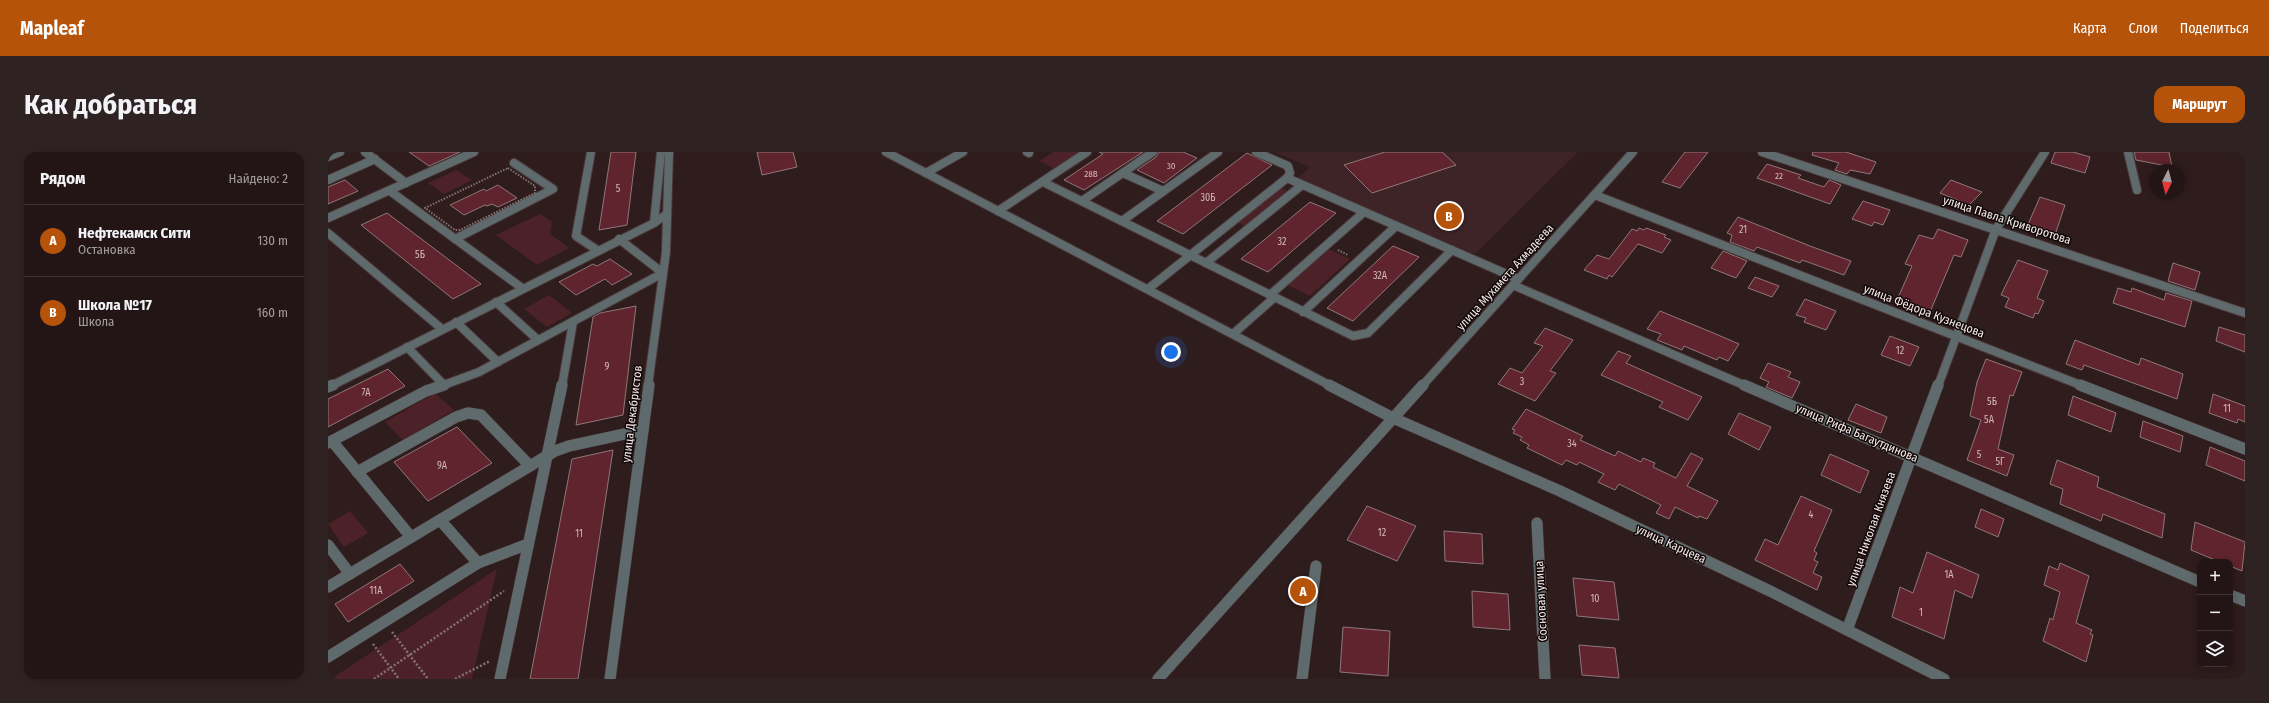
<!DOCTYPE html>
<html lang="ru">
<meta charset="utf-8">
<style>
:root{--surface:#231516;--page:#2f2223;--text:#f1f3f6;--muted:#a39fa1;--line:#403435;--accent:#b45309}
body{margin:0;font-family:"Fira Sans Condensed",sans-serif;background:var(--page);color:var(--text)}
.controls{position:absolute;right:12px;bottom:12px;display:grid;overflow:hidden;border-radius:8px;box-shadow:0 2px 10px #0003}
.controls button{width:36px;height:36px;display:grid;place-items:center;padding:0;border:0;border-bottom:1px solid var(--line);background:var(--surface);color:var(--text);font:20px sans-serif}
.compass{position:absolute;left:1821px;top:12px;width:36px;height:36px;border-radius:50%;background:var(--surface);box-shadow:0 2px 10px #0003;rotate:186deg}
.you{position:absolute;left:843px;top:200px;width:14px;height:14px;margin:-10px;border:3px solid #fff;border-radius:50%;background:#1a73e8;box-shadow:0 0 0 6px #1a73e833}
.badge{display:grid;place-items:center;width:26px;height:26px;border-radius:50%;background:var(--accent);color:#fff;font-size:13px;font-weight:700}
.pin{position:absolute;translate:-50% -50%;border:2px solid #fff;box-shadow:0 1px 4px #0006}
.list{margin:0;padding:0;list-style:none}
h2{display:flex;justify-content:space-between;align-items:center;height:52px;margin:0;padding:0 16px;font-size:17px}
h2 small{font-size:13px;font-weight:400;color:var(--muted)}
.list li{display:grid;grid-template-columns:26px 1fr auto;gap:12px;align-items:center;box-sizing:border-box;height:72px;padding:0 16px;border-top:1px solid var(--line)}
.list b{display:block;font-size:15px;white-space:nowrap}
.list p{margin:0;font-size:13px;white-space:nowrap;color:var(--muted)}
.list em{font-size:13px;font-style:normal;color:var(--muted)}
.icon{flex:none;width:22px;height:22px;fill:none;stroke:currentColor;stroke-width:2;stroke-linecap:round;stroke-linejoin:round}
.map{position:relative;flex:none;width:1917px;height:527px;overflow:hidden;border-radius:12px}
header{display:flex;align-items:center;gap:24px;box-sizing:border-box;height:56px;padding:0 20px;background:var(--accent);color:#fff}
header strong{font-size:19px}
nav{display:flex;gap:22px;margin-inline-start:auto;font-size:14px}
.intro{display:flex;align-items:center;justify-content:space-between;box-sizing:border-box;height:96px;padding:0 24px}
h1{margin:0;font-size:28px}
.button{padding:10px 18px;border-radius:12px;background:var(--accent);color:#fff;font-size:14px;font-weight:700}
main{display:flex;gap:24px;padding:0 24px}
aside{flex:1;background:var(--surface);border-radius:12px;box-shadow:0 2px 10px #0003}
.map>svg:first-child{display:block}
.built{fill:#3e2427}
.green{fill:#4c2228}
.building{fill:#60242e;stroke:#8f7779}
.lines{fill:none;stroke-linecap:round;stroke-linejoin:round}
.service-far1-casing{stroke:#4b393a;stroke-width:10}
.service-casing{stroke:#4b393a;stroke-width:12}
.minor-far1-casing{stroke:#4b393a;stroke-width:10}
.minor-casing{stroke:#4b393a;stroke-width:12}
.path-far1{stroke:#837273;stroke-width:2;stroke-dasharray:1.5 1.5;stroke-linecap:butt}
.path{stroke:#837273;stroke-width:2.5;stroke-dasharray:2 2;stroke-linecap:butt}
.service-far1{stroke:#5f6a6c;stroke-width:8}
.service{stroke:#5f6a6c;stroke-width:11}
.minor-far1{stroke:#5f6a6c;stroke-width:8}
.minor{stroke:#5f6a6c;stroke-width:11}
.labels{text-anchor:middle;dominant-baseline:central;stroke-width:3;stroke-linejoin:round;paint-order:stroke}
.far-number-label{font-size:9px;fill:#d2b8bc}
.number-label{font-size:10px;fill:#d2b8bc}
.street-label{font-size:12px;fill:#f8eaeb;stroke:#110909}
</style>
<header>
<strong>Mapleaf</strong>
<nav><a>Карта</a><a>Слои</a><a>Поделиться</a></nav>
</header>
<div class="intro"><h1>Как добраться</h1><a class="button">Маршрут</a></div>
<main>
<aside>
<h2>Рядом<small>Найдено: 2</small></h2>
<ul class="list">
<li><span class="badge">A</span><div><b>Нефтекамск Сити</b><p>Остановка</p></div><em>130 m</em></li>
<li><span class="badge">B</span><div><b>Школа №17</b><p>Школа</p></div><em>160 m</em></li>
</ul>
</aside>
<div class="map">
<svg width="1917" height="527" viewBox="0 0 1917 527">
<rect width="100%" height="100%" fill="#2f1c1d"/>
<polygon class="built" points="946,0 1250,0 1147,102 968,27 982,15"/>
<g class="green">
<polygon points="726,0 752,0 727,17 711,9"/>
<polygon points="128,18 144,28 116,42 100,31"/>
<polygon points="951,35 960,39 916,74 907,69"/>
<polygon points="212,62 224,70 222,82 241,96 209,113 168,83"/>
<polygon points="1000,97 1022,107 982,144 959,133"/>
<polygon points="221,143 244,161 219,175 196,157"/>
<polygon points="107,241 126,258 75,288 57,270"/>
<polygon points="22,359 40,381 16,395 0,372"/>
<polygon points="169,417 144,527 3,527"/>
</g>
<g class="building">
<polygon points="81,0 132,0 101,14"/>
<polygon points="283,0 308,0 299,73 271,78"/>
<polygon points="429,0 465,0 469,15 434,23"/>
<polygon points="771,0 815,0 756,38 736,28 775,2"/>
<polygon points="831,0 855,0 869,6 836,31 809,18 828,5"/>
<polygon points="1057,0 1114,0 1128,13 1044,41 1016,13"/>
<polygon points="1357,0 1380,0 1352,36 1334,30"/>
<polygon points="1485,0 1518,0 1548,10 1542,22 1522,18 1519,22 1507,18 1511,11 1484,3"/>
<polygon points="1727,0 1745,0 1762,5 1757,21 1723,11"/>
<polygon points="1806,0 1841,0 1844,15 1808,8"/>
<polygon points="919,1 944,13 855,82 829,69"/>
<polygon points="1439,12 1473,23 1470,26 1496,35 1501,28 1513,33 1502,52 1429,26"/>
<polygon points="17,28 30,39 0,52 0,35"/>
<polygon points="1623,28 1654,40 1641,53 1612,41"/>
<polygon points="170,33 189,46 170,55 164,52 159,54 157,53 136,63 122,53 156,37 158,39"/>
<polygon points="1712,45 1737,53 1726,86 1698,77"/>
<polygon points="1535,49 1562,58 1555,73 1546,70 1544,74 1524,67"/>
<polygon points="982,50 1008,61 940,120 913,107"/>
<polygon points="59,61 153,132 125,147 33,73"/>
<polygon points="1410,65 1482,94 1523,109 1516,123 1474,108 1472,111 1429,95 1426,99 1402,90 1404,83 1399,81"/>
<polygon points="1311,76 1316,78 1318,76 1338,83 1336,85 1343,88 1334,101 1310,92 1284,125 1281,123 1279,127 1256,118 1269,103 1281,107 1304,77 1309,79"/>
<polygon points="1610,77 1640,88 1633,105 1626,103 1602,160 1569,148 1584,114 1577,112 1591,83 1605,87"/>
<polygon points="1065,94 1091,105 1025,169 999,156"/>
<polygon points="1395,99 1419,109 1408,126 1383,116"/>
<polygon points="282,107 304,122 284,133 277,127 248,143 231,130 265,112 269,114"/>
<polygon points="1690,108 1720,119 1709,146 1716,149 1710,162 1707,161 1705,166 1677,155 1681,146 1673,143"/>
<polygon points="1845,111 1872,120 1867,138 1840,129"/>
<polygon points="1427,125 1451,134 1444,145 1420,136"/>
<polygon points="1790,136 1803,140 1804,136 1836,148 1838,141 1864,149 1857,175 1785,151"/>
<polygon points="1477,147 1508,159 1498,178 1476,170 1478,166 1468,163"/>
<polygon points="308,154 295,263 248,273 265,165 272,161"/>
<polygon points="1332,159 1383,180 1411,192 1400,209 1391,205 1389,208 1356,194 1354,198 1329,188 1333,182 1319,177"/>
<polygon points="1891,175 1917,183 1917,200 1888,189"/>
<polygon points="1217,176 1245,188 1222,219 1228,221 1207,249 1170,232 1182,216 1194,221 1215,194 1206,191"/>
<polygon points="1562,184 1591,195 1582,214 1553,203"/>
<polygon points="1747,188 1811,213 1813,206 1855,222 1849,247 1756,213 1754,218 1738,212"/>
<polygon points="1290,199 1303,204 1298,211 1374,245 1360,268 1331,255 1335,250 1273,223"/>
<polygon points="1658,207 1694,220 1685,244 1682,243 1670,297 1686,303 1679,324 1639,308 1653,268 1642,264 1649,230"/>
<polygon points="1440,211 1463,220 1460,225 1472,230 1464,246 1438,235 1441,230 1432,226"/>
<polygon points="60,217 77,234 0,275 0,247"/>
<polygon points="1885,242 1917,254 1917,270 1910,267 1909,271 1881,261"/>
<polygon points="1745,244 1788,261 1783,280 1740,263"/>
<polygon points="1528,252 1559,265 1553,281 1520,268"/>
<polygon points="1198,257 1255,284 1252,288 1287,304 1290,299 1313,310 1315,306 1327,311 1325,315 1348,326 1363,301 1375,307 1359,334 1390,349 1379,367 1371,364 1370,366 1347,355 1341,367 1328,361 1333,353 1291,332 1287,338 1270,330 1276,322 1251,310 1249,313 1238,308 1234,313 1199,296 1201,293 1192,288 1194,285 1185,281 1187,278 1184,277"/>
<polygon points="1411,261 1443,275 1431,298 1400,282"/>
<polygon points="1815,269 1855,284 1852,300 1812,285"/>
<polygon points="129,275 164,311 100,349 66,310"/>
<polygon points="1882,295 1917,309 1917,329 1878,313"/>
<polygon points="285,298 250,527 202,527 244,307"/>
<polygon points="1502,302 1541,319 1532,341 1493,323"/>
<polygon points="1729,308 1771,325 1769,335 1837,362 1834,386 1775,362 1773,369 1732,352 1735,337 1722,332"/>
<polygon points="1473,344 1504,358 1486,399 1489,401 1486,408 1490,410 1485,421 1494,425 1489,438 1427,408 1437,387 1450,393"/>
<polygon points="1039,354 1088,374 1069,409 1019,388"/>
<polygon points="1653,357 1676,367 1670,385 1647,375"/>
<polygon points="1867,370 1917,390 1914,419 1902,414 1902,410 1892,410 1863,398"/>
<polygon points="1116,379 1154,382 1155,412 1117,409"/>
<polygon points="1599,400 1651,423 1644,446 1627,438 1616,487 1564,465 1572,435 1585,441"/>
<polygon points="1732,411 1761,424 1748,471 1764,478 1762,482 1765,483 1758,510 1715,489 1722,466 1725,468 1732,440 1716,433 1721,414 1730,418"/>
<polygon points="72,412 86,429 20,470 7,452"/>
<polygon points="1245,426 1286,430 1291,468 1249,464"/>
<polygon points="1144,439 1180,442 1182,478 1145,475"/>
<polygon points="1015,475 1062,479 1060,524 1012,520"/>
<polygon points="1251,493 1287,496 1291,526 1254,523"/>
</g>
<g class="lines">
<defs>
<g id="service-far1">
<polyline points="37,0 78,31"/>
<polyline points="263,0 248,84 269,98"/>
<polyline points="699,0 701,1"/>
<polyline points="0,5 12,0"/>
<polyline points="598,21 635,0"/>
<polyline points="795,21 835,39"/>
<polyline points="959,26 1190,127"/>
<polyline points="0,28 47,7"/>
<polyline points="715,30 1025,184 1040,181 1124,98"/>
<polyline points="62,39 194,136"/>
<polyline points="754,49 825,0"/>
<polyline points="670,59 759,0"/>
<polyline points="0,66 146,0"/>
<polyline points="794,69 890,0"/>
<polyline points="326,71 333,0"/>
<polyline points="0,81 114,177"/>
<polyline points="127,87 225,37 186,11"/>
<polyline points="878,111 974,33"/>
<polyline points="820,137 959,26 962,21 960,14 928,0"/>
<polyline points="942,143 1036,60"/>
<polyline points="168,150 210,188"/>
<polyline points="975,160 1068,74"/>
<polyline points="128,170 170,210"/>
<polyline points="905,182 947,145"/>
<polyline points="79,195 115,232"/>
<polyline points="3,234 326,71 339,62"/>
<polyline points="113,234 151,220 335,121 291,87"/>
<polyline points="234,234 245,170"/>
</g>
<g id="service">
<polyline points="0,235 5,233"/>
<polyline points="4,289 83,385"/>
<polyline points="0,291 98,239 116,233"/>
<polyline points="29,320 128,265 140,261 153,263 202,314"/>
<polyline points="112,368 150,411"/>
<polyline points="0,393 22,422"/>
<polyline points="0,435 227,299 241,294 315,278"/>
<polyline points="0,505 150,411 200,392"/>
<polyline points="172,527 234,233"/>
</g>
<g id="minor-far1">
<polyline points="558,0 1003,234"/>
<polyline points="1434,0 1917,161"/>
<polyline points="1800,0 1809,38"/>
<polyline points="1267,43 1755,234"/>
<polyline points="1185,133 1418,234"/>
<polyline points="320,234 338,100 341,0"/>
<polyline points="1094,234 1305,0"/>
<polyline points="1610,234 1668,77 1717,0"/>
</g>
<g id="minor">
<polyline points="1001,233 1065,266 1232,339 1442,439 1616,527"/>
<polyline points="1416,233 1872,430"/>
<polyline points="1752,233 1917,297"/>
<polyline points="1209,371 1217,527"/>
<polyline points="1902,443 1917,449"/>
<polyline points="1519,478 1610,233"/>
<polyline points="282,527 321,233"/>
<polyline points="830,527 1095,233"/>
<polyline points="974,527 988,414"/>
</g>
</defs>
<use href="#service-far1" class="service-far1-casing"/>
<use href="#service" class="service-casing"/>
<use href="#minor-far1" class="minor-far1-casing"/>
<use href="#minor" class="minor-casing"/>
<g class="path-far1">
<polygon points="180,16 207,34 207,41 132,78 127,78 97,56"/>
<polyline points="1010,98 1020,103"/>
</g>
<g class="path">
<polyline points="64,480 100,527"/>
<polyline points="45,492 71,527"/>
<polyline points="46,527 176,439"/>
<polyline points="127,527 162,509"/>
</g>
<use href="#service-far1" class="service-far1"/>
<use href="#service" class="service"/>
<use href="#minor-far1" class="minor-far1"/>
<use href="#minor" class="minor"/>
</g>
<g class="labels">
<g class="far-number-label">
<text x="843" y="14">30</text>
<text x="763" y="22">28В</text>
<text x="1451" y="24">22</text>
</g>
<g class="number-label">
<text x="290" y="37">5</text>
<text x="880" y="46">30Б</text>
<text x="1415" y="78">21</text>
<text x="954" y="90">32</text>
<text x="92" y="103">5Б</text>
<text x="1052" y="124">32А</text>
<text x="1572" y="199">12</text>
<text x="279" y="215">9</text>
<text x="1194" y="230">3</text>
<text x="38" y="241">7А</text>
<text x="1664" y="250">5Б</text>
<text x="1899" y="257">11</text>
<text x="1661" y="268">5А</text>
<text x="1244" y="292">34</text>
<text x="1651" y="303">5</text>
<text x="1672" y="310">5Г</text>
<text x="114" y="314">9А</text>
<text x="1483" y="363">4</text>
<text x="1054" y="381">12</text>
<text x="251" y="382">11</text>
<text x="1621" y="423">1А</text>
<text x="48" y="439">11А</text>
<text x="1267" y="447">10</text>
<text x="1593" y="461">1</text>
</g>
<g class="street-label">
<text transform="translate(1679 68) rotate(18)">улица Павла Криворотова</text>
<text transform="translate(1177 125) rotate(-48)">улица Мухамета Ахмадеева</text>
<text transform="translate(1596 159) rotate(21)">улица Фёдора Кузнецова</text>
<text transform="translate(304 262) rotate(-83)">улица Декабристов</text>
<text transform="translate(1529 281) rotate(23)">улица Рифа Багаутдинова</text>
<text transform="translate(1543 377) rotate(-70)">улица Николая Князева</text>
<text transform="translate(1343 392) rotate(25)">улица Карцева</text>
<text transform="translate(1213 449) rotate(-93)">Сосновая улица</text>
</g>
</g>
</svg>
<div class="controls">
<button>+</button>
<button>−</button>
<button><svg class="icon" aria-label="layers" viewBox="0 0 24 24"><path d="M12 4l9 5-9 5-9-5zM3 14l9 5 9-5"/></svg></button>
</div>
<svg class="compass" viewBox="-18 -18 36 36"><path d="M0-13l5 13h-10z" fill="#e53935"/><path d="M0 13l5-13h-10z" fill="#a39fa1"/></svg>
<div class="you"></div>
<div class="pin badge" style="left:975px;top:439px">A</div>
<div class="pin badge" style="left:1121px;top:64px">B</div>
</div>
</main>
